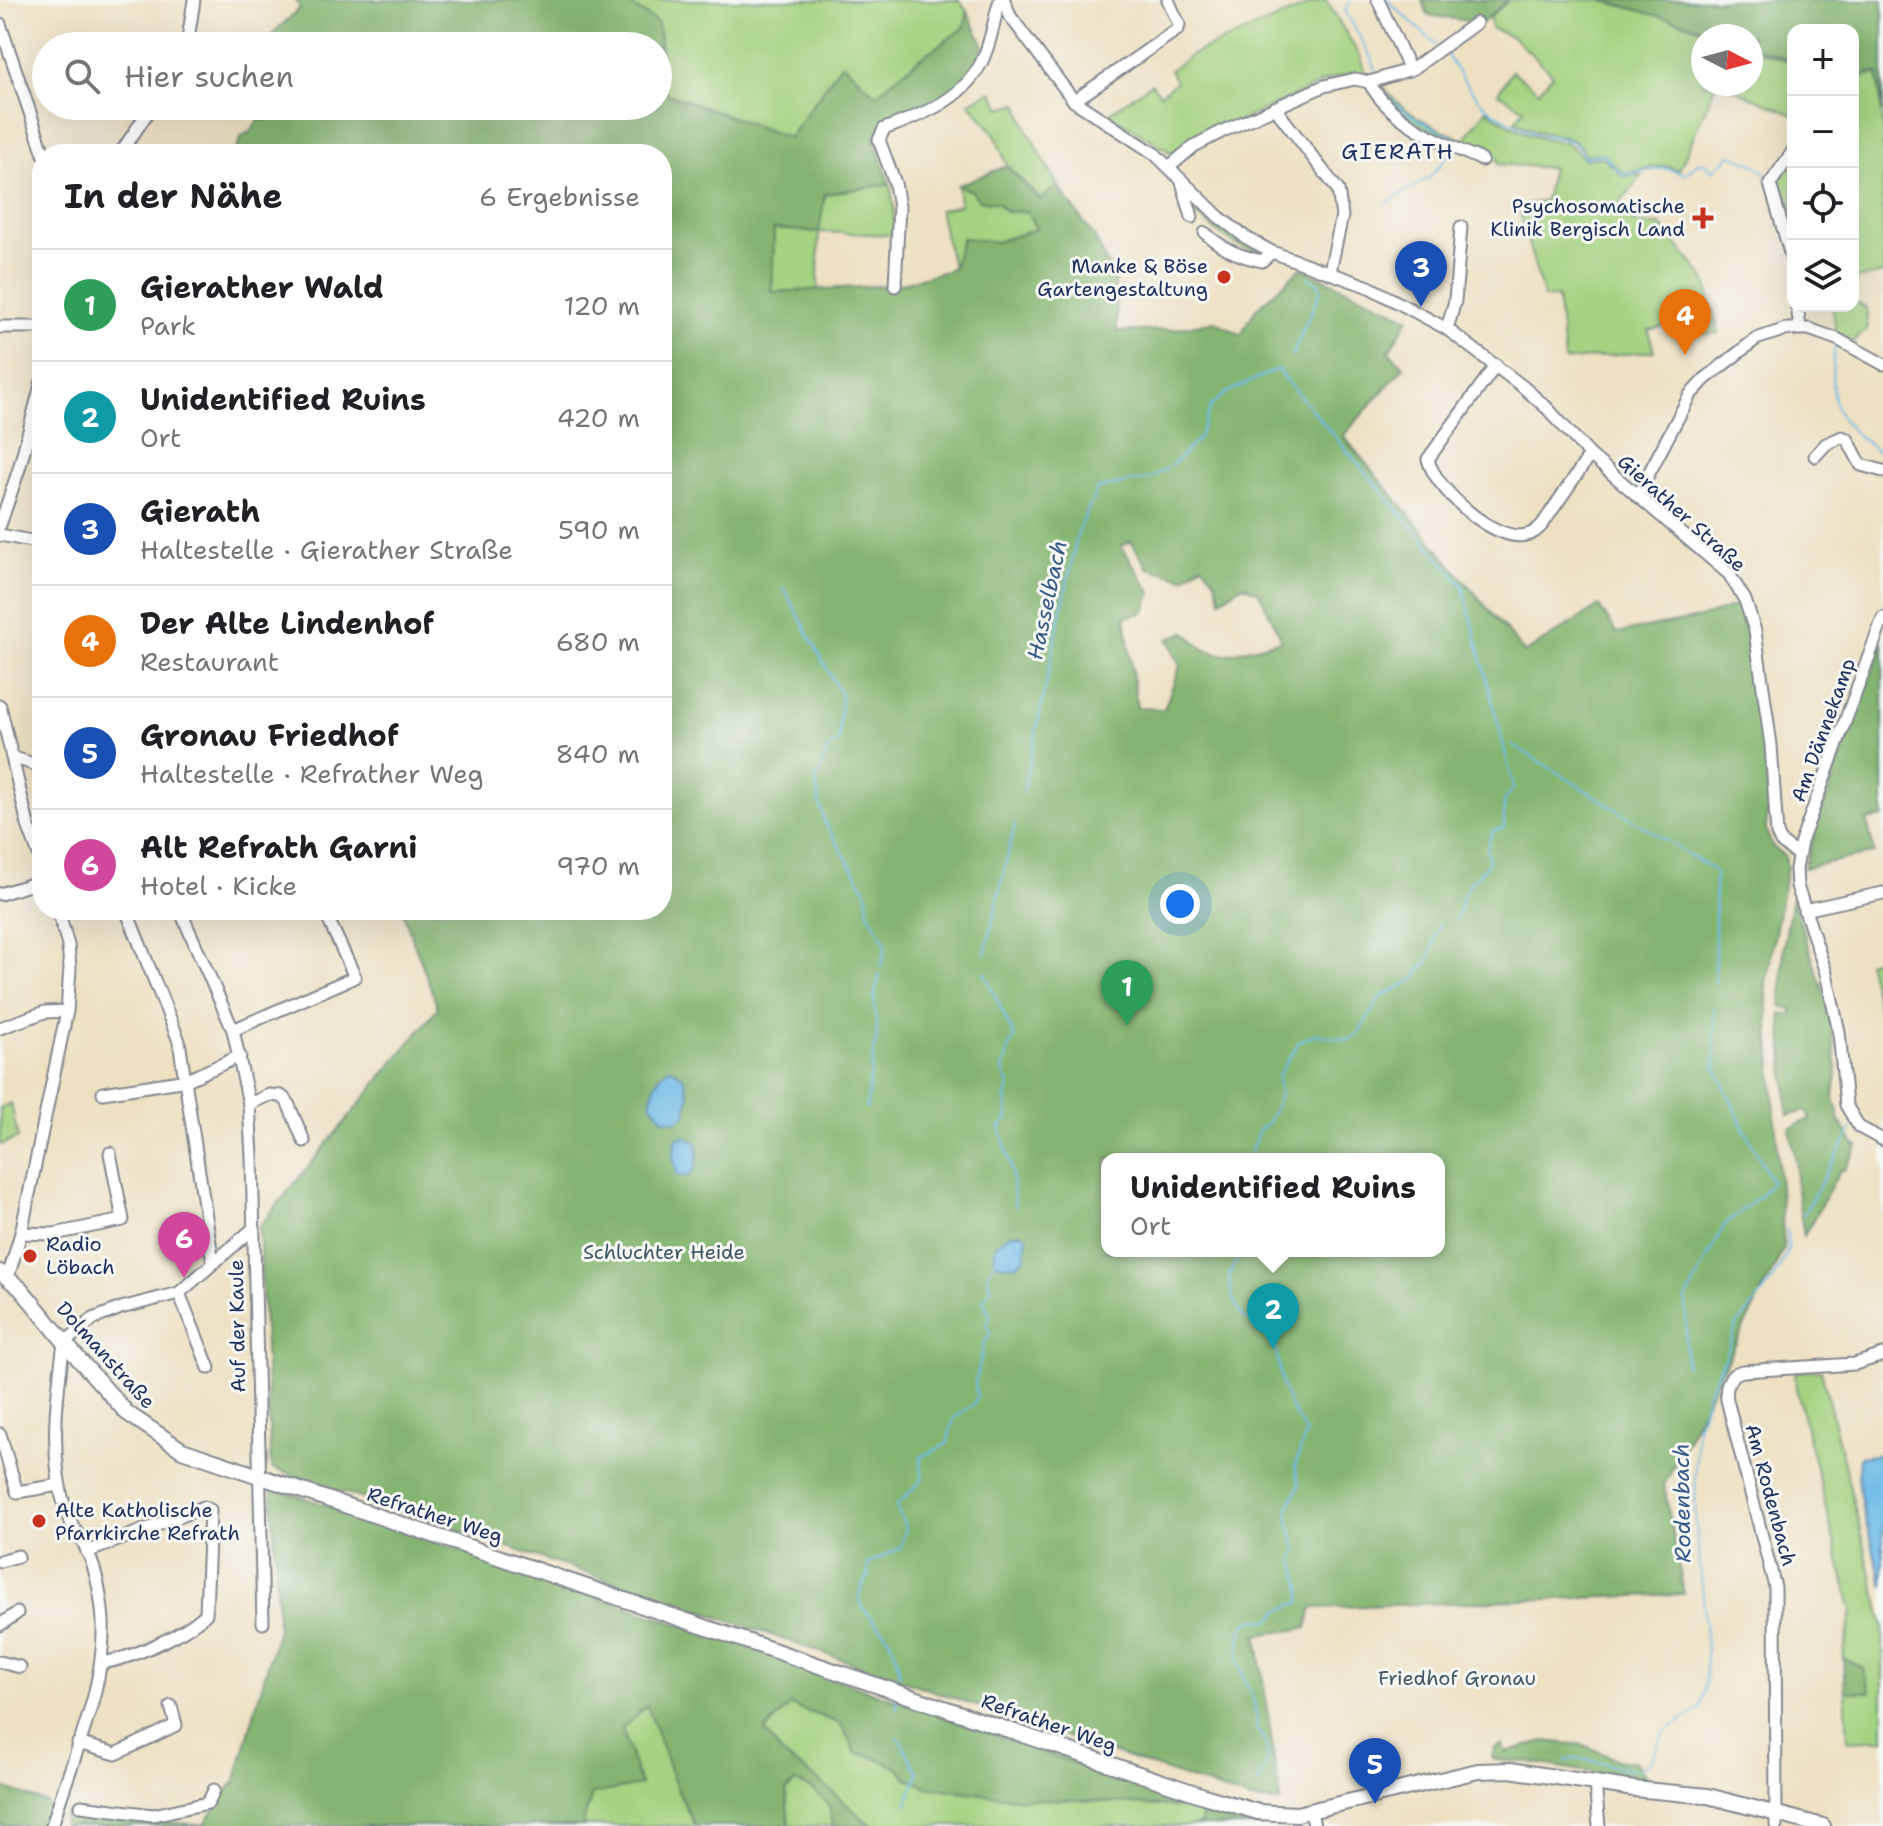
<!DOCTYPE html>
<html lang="de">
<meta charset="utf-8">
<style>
:root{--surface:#fff;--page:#f2f2f2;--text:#202124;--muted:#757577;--line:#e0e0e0;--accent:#1a73e8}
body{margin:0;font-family:"Shantell Sans",sans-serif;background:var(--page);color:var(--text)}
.controls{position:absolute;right:24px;top:24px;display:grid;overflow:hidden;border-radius:16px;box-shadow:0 8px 32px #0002}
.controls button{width:72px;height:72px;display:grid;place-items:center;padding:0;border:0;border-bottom:2px solid var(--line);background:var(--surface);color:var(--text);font:40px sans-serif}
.compass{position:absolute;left:1691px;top:24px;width:72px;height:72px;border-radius:50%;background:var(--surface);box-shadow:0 8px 32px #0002;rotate:96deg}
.you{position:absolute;left:1180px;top:904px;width:28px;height:28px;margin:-20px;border:6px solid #fff;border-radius:50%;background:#1a73e8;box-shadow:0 0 0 12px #1a73e833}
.badge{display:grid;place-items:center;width:52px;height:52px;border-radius:50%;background:var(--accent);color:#fff;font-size:26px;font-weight:700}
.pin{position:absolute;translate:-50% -66px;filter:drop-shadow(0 2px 4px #0008)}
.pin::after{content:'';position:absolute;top:42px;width:28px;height:24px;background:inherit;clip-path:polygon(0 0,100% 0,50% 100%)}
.popup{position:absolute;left:1101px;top:1153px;width:344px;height:104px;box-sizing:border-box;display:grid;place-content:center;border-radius:16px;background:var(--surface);filter:drop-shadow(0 2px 6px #0005);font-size:26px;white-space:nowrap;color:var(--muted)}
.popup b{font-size:30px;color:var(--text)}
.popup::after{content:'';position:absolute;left:50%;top:100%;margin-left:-16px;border:16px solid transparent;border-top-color:var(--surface)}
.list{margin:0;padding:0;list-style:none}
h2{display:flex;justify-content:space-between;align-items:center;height:104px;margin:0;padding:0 32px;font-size:34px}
h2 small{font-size:26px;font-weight:400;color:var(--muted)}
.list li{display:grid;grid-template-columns:52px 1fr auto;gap:24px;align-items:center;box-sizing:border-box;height:112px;padding:0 32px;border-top:2px solid var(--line)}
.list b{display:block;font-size:30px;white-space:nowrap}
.list p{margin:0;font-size:26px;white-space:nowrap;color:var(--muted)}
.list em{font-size:26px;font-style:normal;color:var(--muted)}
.icon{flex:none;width:44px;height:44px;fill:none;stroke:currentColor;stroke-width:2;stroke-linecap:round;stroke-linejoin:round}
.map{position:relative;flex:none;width:1883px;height:1826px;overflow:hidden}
.search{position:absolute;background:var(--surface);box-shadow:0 8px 32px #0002;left:32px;top:32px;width:640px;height:88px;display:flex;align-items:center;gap:20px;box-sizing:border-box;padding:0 28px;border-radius:44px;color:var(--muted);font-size:30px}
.panel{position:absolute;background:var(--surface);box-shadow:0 8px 32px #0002;left:32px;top:144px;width:640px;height:776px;border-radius:32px}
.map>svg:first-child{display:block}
.green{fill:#a5d381;stroke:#608170;stroke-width:2}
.forest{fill:#84b56f;stroke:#507266;stroke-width:2;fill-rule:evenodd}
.water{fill:#6fbbe8;stroke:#4575a3;stroke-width:2}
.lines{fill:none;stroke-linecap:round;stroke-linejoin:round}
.stream{stroke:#6fbbe8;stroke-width:2}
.minor-casing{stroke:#848890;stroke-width:15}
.major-casing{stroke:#848890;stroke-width:18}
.minor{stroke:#fff;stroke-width:11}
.major{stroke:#fff;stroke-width:14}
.poi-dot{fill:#c8321e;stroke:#f6f6f2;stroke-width:3}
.labels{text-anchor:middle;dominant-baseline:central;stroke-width:6;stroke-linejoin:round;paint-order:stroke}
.poi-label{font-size:20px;fill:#1b2f5e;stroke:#f6f6f2;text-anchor:end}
.street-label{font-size:20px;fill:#1b2f5e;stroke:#f6f6f2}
.park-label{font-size:20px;fill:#3e5867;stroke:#f6f6f2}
.neighbourhood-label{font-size:22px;letter-spacing:2px;fill:#1b2f5e;stroke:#f6f6f2}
.water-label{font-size:22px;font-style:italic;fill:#345987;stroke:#f6f6f2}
</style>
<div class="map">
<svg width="1883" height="1826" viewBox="0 0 1883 1826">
<rect width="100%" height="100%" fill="#f6f6f2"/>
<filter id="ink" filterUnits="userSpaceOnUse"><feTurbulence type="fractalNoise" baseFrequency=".0125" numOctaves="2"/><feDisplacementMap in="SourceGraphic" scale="16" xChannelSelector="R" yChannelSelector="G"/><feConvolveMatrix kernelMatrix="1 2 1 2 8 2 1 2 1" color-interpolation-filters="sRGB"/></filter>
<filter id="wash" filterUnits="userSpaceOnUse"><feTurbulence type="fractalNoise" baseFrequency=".006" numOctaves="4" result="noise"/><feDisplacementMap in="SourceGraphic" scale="32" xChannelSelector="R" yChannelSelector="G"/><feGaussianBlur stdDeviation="1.8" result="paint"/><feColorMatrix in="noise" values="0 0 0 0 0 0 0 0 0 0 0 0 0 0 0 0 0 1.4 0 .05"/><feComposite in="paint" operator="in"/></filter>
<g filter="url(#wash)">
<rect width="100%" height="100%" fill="#eee1c2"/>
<g class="green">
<polygon points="623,0 959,0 968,13 964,28 919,59 876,95 842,64 789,138 665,93 658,23"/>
<polygon points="1321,0 1326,0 1361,58 1366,74 1353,74 1330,79 1172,153 1109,114 1151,83 1160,94 1176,82 1170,70 1195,53"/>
<path d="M1509,0h101l65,19 43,17h-15v48h13l-37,86 -14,-4 -42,7 -21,-20 -16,2c-10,-19 -26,-19 -46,-23 -9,-1 -17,-7 -25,-11l9,-12 -26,-16 14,-22 27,20 14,-17 -39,-36 -23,-10 -1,-11z"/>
<polygon points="1751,48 1793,63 1793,115 1722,84 1751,84"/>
<polygon points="1878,74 1883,127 1883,273 1856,279 1853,301 1866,308 1868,328 1853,342 1836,332 1832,306 1853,306 1853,88 1866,75"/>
<path d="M1382,84c18,29 51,42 82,56l23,-31c11,10 31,21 45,26 24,9 34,1 52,24l18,-2 21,19 19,-1 -25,32 19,17 25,1 44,54 14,54 -14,1 -3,-22 -29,3 1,9 -26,6 6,21 -89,10 -8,-64 -13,1 -26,-90 27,-8 7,-32 -54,-4v-7h-5l-6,-8 -16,2 -45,-23 -23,-14 -24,-23z"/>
<polygon points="992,91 1001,108 1018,103 1028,131 1058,186 1041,200 1007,166 995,134 969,102"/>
<polygon points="1793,157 1793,224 1776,180"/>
<polygon points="890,184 894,207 894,235 819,232 818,290 772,292 774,229 818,232 825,194"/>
<polygon points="958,185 972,191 979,200 997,203 1007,212 1027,211 1037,229 996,242 962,238 953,269 939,210 960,205"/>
<path d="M1191,198l36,33 37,23 -8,4v-5c-22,-8 -40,-19 -56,-37l-3,2z"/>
<polygon points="1883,957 1883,1027 1867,962"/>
<polygon points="11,1103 18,1138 0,1145 0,1108"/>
<polygon points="1821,1370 1883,1624 1883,1739 1848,1741 1845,1692 1869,1692 1863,1668 1843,1658 1852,1612 1796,1388 1795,1372"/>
<polygon points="730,1644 1264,1823 1260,1826 484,1826"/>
</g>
<g class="forest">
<path d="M296,0h327l35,23 7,70 124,45 53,-75 34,32 43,-36 45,-31 4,-15 16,33 -11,27 -39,31 -52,21 -8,13 16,46 -65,10 -6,38 -45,-3 -2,63 123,-7 58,-16 9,-31 34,4 40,-13 -9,-18 -20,1 -10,-9 -18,-3 -7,-9 -14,-6 49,-19 33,34 18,-14 37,52 20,43 2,51 59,-3 39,-8 26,14 14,-25 46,-42 108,50 -20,33 15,16 -61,69 182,217 74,-47 18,27 83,-15 41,-14 5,16 17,104 5,78 -2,28 6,16 13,11 2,10 -21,116 18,265 -120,237 20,109 -372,14 -5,20 -50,7 23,167 -29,-2 -509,-175 -471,-157 -12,-241 179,-219 -36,-98h260v-756h-428l8,-18 8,-4 10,-13 5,1 13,-14h380v-60h-385l-6,-7 33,-31zM1131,541l17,27 36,10 18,-14 13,16 6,20 22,-15 16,7 23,48 -57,15 -20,-5 -20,-18 -17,7 12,27 -16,43 -27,-1 -12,-91 20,-5 6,-20 -30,-46zM1107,1159h332v92h-332z"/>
<polygon points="1422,0 1508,0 1482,23 1428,15"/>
<polygon points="1601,0 1883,0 1883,112 1878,72 1868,73 1853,85 1853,30 1793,30 1793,61 1751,46 1751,36 1722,36 1692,25"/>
<polygon points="1883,642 1883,817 1867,821 1874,853 1804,868 1819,818"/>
<polygon points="1792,897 1830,1011 1837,1073 1834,1097 1840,1121 1854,1144 1858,1146 1844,1170 1840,1170 1804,1236 1796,1185 1797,1168 1790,1128 1810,1119 1807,1111 1788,1115 1781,1013 1791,1015 1793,1010 1781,1005 1784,945"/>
<path d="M272,1487l459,155 432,153 101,26 -5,5h-69l11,-2 1,-15 -124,-9 -54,-1 -97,-12 -19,-8 -12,-12 -28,-12 -12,-2 -15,-29 -51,-19 -25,26 17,23 35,25 55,47h-39c0,-23 -16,-37 -38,-44l-9,9 3,35h-94l-18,-37 -30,-83 -25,22 18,57 -48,9 -10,32h-519l2,-12 139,11 32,-46 42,-151z"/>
<polygon points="1843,1658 1863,1668 1870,1692 1845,1692"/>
<polygon points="1544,1741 1584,1745 1620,1761 1635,1762 1651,1782 1528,1762 1494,1760 1492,1757 1495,1748 1503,1745 1505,1752"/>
<polygon points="0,1787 45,1802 50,1809 46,1826 0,1826"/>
</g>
<g class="water">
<path d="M670,1068l13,8 6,18 -3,21 -10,6 -12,-2 -13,-15c2,-14 5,-29 19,-36z"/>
<path d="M685,1136l12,7c2,13 0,26 -9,34l-11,-2 -4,-20 4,-17z"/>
<polygon points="1022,1233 1027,1236 1025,1258 1015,1266 998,1264 994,1259 996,1245 1010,1234"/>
<path d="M1883,1454v133c-9,-44 -29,-85 -24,-130z"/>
</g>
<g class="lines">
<g class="stream">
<polyline points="1387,0 1437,45"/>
<path d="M1350,1l-5,9c7,15 30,49 31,62"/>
<path d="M1445,52c12,19 25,41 42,55 10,8 39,24 50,27 22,6 35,0 48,23l17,-3 21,21 41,-7 22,6 12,-11h8l7,8 18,-16 23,9 15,12"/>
<path d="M1383,91c18,23 50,35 75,50"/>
<polyline points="1387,203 1430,177 1451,152"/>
<path d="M1835,343c-7,61 -4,75 48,112"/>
<polyline points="1292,355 1321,290 1318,283 1308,277"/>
<path d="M1172,465l27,-27 12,-32 15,-13 51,-24 186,217 51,201 -10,13v28l-12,3 -5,19 2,11c-5,10 -11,14 -18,21 -8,10 -12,27 -14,39"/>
<polyline points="784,588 841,695 839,740 828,749 816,781 819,802 825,823 867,892 868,912 886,944 881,967"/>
<polyline points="1513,745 1715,871 1715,983"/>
<polyline points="1023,793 1078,532 1097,489 1151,478 1167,468"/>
<polyline points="985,954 1015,823"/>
<polyline points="984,972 1015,1038 1009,1046 1003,1071 1009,1085 1006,1098 1008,1118 1000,1127 1011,1167 1015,1206"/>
<polyline points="866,1108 877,1031 874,997 880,974"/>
<polyline points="1248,1159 1259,1129 1268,1123 1278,1101 1280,1094 1278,1076 1299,1042 1315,1034 1349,1040 1359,1033 1381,997 1416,978 1418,972 1429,960 1440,922"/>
<polyline points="1803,1215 1852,1128"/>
<path d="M1232,1251l4,11 -7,12 1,10 2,12 10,20 32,21 8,48 9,23 15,25 -11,33 4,19 -11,24 4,27 5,12 -3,14 7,25v15l-21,8 -11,11 -14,-2 -12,6c-1,11 -6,28 -4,38 7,25 20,38 17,66 16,19 15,31 2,53"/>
<polyline points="1686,1367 1686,1299 1725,1224 1760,1196 1772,1181 1744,1129 1715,1066 1714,1008"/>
<path d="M900,1675c-2,-13 -5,-27 -12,-38 -12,-20 -44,-32 -20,-59v-14l32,-16 6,-19 -10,-23 26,-26 -1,-23 26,-13 7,-26 20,-14 3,-8 -2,-12 9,-41 7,-10 -4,-6 3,-12 -7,-15 9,-12c-7,-12 -5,-20 6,-28"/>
<polyline points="897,1699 897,1709"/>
<polyline points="898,1737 918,1772 907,1804"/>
<path d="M1566,1761c17,-7 47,7 67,9"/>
<path d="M1639,1769l12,-9 13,-28 36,-23c14,-49 0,-132 -4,-185 -2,-32 0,-66 1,-99l5,-10 5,-21 19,-39 11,-30 32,-40 19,-33 -1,-23"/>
</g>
</g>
</g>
<g filter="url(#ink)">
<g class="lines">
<defs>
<g id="minor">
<polyline points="1004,0 1010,16 1074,101 1155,154 1219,217 1245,237 1272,252 1369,287 1447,329 1522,386 1547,408 1590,455 1729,574 1745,600 1755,631 1771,745 1777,834 1781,842 1798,855"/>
<polyline points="1378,0 1410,70"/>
<polyline points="0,24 44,154"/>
<polyline points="187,46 194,0"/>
<path d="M1369,82c22,41 72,60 113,78"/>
<polyline points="1074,101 1178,29 1179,24 1168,0"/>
<polyline points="1275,108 1338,190 1342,216 1330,271"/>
<polyline points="1793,151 1770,184 1793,263"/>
<polyline points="120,154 152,106"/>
<polyline points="1169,167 1194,146 1223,131 1324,86 1355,79 1369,82 1380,79 1414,68 1476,23"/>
<polyline points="1182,182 1192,217"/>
<path d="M1205,233c18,16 33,23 57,28l10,-9"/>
<path d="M895,286l4,-79 -4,-24 -16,-43 5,-11c41,-15 85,-32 101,-75 7,-17 9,-36 15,-54"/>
<polyline points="1797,306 1800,328"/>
<polyline points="0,327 42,327"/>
<polyline points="1447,329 1455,301 1461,227"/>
<path d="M1496,365l-68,94c6,29 67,84 98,76 7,-1 11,-5 16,-10l48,-70"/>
<polyline points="1815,456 1826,444 1842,437 1848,440 1861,465 1883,471"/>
<polyline points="1637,496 1690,395 1705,379 1756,339 1786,329 1809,329 1837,339 1883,364"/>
<polyline points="0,525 19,469 42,381"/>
<polyline points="0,535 42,543"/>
<polyline points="1883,618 1801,842 1796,869 1797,886 1826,973 1839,1032 1846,1105 1859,1127 1883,1140"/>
<polyline points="0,706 28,825 42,863"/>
<polyline points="12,757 42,767"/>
<polyline points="0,894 42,881"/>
<polyline points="126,910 179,1041 213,1263"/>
<polyline points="180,910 233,1030 249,1104 252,1156 263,1623"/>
<polyline points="1804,910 1883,893"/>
<polyline points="0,1028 45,1012 67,1011"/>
<polyline points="233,1030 355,977 324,910"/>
<polyline points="103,1093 187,1080 240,1056"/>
<polyline points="249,1104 269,1095 281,1096 287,1101 304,1141"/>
<polyline points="21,1233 54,1234 123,1220 110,1153"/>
<polyline points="8,1277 21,1233 67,1011 70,968 68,945 58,910"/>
<polyline points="179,1293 209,1368"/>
<polyline points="0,1434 17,1492 59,1485"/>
<path d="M87,1552l117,-45 6,3 -4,104c-23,21 -75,45 -105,49"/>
<polyline points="0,1561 18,1556"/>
<polyline points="0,1625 17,1613"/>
<polyline points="0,1662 20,1667"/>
<polyline points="78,1743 116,1754 176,1725 171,1706"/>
<polyline points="1595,1783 1599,1826"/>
<polyline points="81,1806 153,1815 208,1803 214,1790"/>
<polyline points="1311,1811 1314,1826"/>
<path d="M52,1826c19,-67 54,-135 51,-206 -2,-26 -7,-53 -19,-76 -6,-11 -14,-20 -18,-32 -17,-55 -10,-113 -2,-169l29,-24 28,-11 58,-15 75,-65"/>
<path d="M1776,1826l-1,-239 -48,-187c-2,-14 1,-26 16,-29l112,-7 28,-9"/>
</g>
<polyline id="major" points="0,1272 21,1289 76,1356 127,1413 182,1450 1207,1797 1258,1812 1297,1814 1478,1771 1510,1770 1634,1789 1708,1796 1823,1826"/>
</defs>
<use href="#minor" class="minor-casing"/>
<use href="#major" class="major-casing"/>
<use href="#minor" class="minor"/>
<use href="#major" class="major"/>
</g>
</g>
<g class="poi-dot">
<path d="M1699 206h8v8h8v8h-8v8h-8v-8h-8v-8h8z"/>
<circle cx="1224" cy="277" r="8"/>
<circle cx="30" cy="1256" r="8"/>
<circle cx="39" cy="1521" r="8"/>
</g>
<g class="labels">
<g class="poi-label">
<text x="1685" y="206">Psychosomatische<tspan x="1685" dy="23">Klinik Bergisch Land</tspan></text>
<text x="1208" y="266">Manke &amp; Böse<tspan x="1208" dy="23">Gartengestaltung</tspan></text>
<text x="46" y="1244" text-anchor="start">Radio<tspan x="46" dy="23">Löbach</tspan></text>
<text x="55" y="1510" text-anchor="start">Alte Katholische<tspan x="55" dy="23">Pfarrkirche Refrath</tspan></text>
</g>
<g class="street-label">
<text transform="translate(1682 513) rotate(42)">Gierather Straße</text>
<text transform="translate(1823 730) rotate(-70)">Am Dännekamp</text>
<text transform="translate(237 1326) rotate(-91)">Auf der Kaule</text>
<text transform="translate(106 1355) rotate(48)">Dolmanstraße</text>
<text transform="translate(1771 1495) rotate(75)">Am Rodenbach</text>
<text transform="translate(435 1515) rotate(18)">Refrather Weg</text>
<text transform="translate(1049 1723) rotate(19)">Refrather Weg</text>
</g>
<g class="park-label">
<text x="664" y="1252">Schluchter Heide</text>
<text x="1457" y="1678">Friedhof Gronau</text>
</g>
<g class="neighbourhood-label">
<text x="1398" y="151">GIERATH</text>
</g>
<g class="water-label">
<text transform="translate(1047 600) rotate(-78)">Hasselbach</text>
<text transform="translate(1682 1503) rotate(-91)">Rodenbach</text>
</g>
</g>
</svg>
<div class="controls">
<button>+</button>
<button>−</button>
<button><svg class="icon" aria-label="locate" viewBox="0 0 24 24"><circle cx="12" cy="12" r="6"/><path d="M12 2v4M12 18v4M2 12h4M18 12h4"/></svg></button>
<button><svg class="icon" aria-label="layers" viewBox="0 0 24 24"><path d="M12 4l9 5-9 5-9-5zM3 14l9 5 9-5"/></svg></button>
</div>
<svg class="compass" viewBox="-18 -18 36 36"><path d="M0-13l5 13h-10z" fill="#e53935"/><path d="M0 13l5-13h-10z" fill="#757577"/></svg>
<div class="you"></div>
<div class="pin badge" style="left:1127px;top:1026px;background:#2e9e5b">1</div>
<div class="pin badge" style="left:1273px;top:1349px;background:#0f9aa8">2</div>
<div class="popup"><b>Unidentified Ruins</b>Ort</div>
<div class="pin badge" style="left:1421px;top:307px;background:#1a4fb4">3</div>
<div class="pin badge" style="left:1685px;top:355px;background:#e8710a">4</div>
<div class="pin badge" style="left:1375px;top:1804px;background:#1a4fb4">5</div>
<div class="pin badge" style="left:184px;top:1278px;background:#d1479c">6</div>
<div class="search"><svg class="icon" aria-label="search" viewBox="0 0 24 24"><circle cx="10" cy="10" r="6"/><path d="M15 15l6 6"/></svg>Hier suchen</div>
<section class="panel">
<h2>In der Nähe<small>6 Ergebnisse</small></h2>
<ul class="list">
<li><span class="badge" style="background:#2e9e5b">1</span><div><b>Gierather Wald</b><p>Park</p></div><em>120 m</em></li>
<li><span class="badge" style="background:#0f9aa8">2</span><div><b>Unidentified Ruins</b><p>Ort</p></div><em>420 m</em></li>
<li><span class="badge" style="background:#1a4fb4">3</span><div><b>Gierath</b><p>Haltestelle · Gierather Straße</p></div><em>590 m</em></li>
<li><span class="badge" style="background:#e8710a">4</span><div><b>Der Alte Lindenhof</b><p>Restaurant</p></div><em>680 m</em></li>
<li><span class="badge" style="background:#1a4fb4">5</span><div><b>Gronau Friedhof</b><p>Haltestelle · Refrather Weg</p></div><em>840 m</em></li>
<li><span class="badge" style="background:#d1479c">6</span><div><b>Alt Refrath Garni</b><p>Hotel · Kicke</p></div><em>970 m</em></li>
</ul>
</section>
</div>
